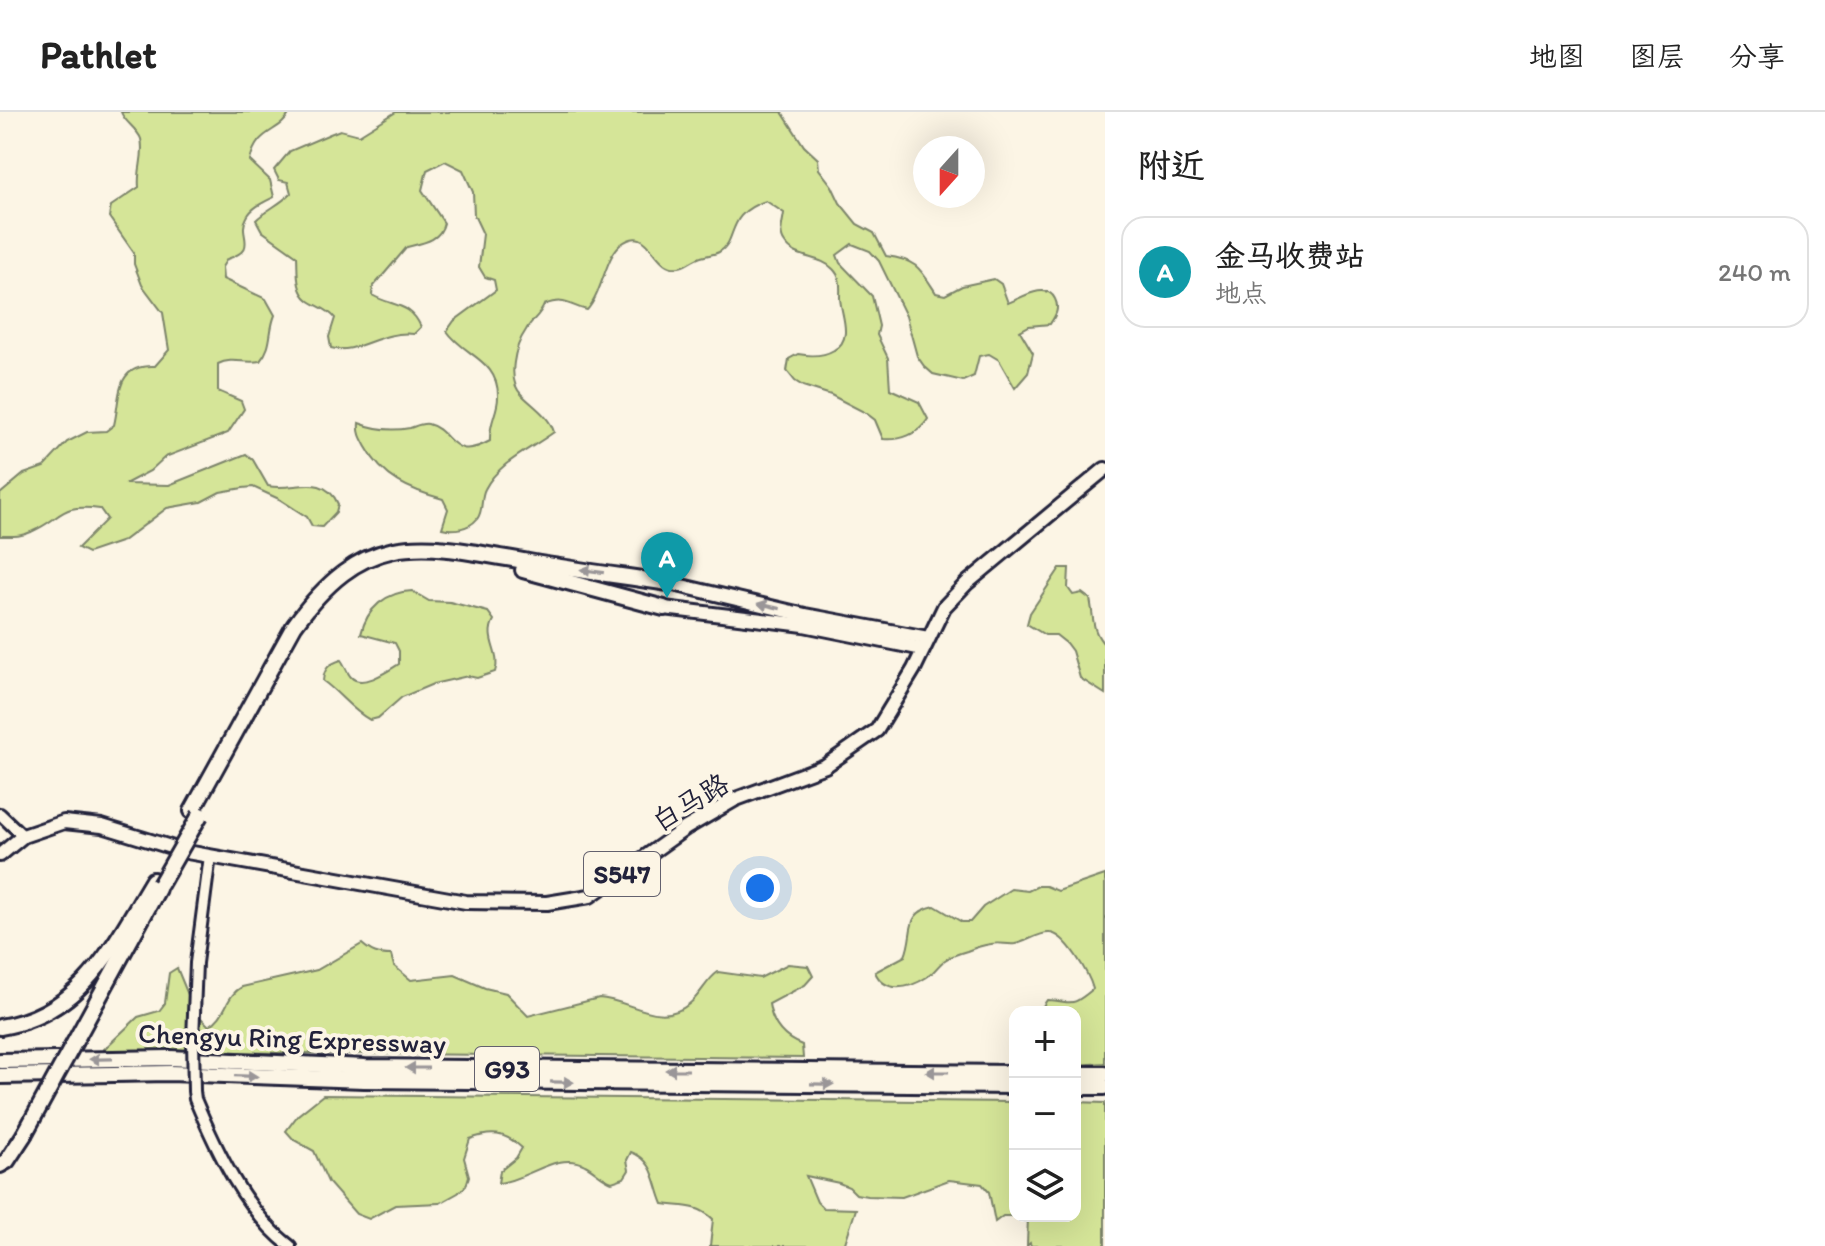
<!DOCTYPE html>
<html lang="zh">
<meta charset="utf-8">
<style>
:root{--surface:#fff;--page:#f2f2f2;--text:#222;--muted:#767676;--line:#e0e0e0;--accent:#d93025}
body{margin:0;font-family:Itim,"LXGW WenKai TC",sans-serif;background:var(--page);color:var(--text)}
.controls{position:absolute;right:24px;bottom:24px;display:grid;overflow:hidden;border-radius:16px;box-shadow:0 8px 32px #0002}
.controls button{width:72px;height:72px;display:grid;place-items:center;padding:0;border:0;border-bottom:2px solid var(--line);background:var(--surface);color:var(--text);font:40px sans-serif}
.compass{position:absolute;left:913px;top:24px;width:72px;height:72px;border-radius:50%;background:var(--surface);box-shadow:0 8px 32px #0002;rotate:201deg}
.you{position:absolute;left:760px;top:776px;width:28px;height:28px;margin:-20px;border:6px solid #fff;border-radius:50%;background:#1a73e8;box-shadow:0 0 0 12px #1a73e833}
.badge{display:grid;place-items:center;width:52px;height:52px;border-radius:50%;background:var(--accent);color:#fff;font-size:26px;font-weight:700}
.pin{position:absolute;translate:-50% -66px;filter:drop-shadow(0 2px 4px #0008)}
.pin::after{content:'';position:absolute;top:42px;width:28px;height:24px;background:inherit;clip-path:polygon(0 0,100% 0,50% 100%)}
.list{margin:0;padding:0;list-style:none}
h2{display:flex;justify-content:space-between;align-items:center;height:104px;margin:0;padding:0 32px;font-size:34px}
h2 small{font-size:26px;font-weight:400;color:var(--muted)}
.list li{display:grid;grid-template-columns:52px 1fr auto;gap:24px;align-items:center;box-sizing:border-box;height:112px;margin:0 16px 16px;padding:0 16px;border:2px solid var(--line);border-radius:24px}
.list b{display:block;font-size:30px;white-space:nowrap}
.list p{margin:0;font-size:26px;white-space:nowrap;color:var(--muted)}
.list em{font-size:26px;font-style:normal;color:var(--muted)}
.icon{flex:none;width:44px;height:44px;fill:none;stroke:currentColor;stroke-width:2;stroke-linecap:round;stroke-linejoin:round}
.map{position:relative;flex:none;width:1105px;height:1134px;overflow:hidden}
header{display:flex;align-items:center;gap:48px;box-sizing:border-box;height:112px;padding:0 40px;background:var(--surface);border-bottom:2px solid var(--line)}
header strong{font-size:38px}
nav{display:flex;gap:44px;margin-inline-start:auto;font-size:28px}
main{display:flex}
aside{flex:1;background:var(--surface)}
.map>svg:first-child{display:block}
.green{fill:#d5e598;stroke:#7c846a;stroke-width:2}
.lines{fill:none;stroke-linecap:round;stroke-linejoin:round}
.minor-casing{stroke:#22223b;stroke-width:16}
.major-casing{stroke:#22223b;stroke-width:18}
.highway-casing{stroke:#22223b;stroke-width:20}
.minor{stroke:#fcf5e5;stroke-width:10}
.major{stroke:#fcf5e5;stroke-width:12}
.highway{stroke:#fcf5e5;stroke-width:14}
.minor-bridge-casing{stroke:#22223b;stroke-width:16;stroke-linecap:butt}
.highway-bridge-casing{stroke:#22223b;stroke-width:20;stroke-linecap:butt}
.minor-bridge{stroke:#fcf5e5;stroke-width:10}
.highway-bridge{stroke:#fcf5e5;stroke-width:14}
.oneway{fill:#9a9698}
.labels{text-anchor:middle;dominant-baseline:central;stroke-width:8;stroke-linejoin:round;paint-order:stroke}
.shield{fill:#fcf5e5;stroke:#63616e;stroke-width:2}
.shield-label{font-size:26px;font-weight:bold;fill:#22223b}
.street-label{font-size:28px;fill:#22223b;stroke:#fcf5e5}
</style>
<header>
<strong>Pathlet</strong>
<nav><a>地图</a><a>图层</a><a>分享</a></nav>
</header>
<main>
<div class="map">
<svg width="1105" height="1134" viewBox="0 0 1105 1134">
<rect width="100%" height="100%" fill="#fcf5e5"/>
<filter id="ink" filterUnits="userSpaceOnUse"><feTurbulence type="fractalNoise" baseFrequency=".0125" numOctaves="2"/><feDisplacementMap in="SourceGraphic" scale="16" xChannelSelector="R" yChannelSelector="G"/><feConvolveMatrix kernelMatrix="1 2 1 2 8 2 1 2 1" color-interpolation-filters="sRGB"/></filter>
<g filter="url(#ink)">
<g class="green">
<path d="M121,0h169c-9,22 -33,15 -40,49l20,19 4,17c-10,5 -22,10 -27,20 -11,19 14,31 -20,42l-5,8 1,12 43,20 9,16c-7,17 -2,31 -15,46 -15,3 -28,-4 -42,3v27l23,10 3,8 -16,24 -63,24 -15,14 -25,13 44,1 77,-31 7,6 15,26c26,6 55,-15 70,18l-2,8 -14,15 -10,-1 -5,-9 -28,-18 -26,-12 -10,1 -23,4 -19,10 -34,6 -44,33 -35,12 -10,-5 29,-29 -7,-10c-42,-6 -36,9 -69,23 -10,5 -20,4 -31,4v-42l24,-20 20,-7 23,-25 20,-10 19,-1 8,-6c7,-28 0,-61 41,-59l14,-16 -6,-37 -21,-28 -8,-21v-11l-25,-36 2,-11 28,-19c-2,-17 6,-32 2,-48 -4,-11 -16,-16 -20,-27z"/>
<path d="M396,0h386l22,34 14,13 1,10 13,17 8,17 17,21 17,9 12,23c31,4 34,12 50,37l9,2 17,-9 32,-7 7,5 7,19c13,-5 39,-22 47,-4 5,10 0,17 -5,25l-21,2 -9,5 13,22 -5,20 -13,15 -16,-28 -10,-6 -10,2 -5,20 -11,5 -30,-7 -9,-8 -7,-10 -11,-40 -27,-55 -9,-10 -18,-7 -15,11 3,8 32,33 7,30 -2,9 11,23 2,31 29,13 9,17c-9,15 -28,22 -45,20l-8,-19 -9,-7 -35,-18 -28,-9 -8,-5 -8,-10 2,-12 9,-5c11,2 26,2 36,-4 20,-11 7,-35 6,-52 0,-11 2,-20 -7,-29 -13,-14 -37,-9 -48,-26 -7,-9 -2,-20 -1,-30l-18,-12c-42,13 -27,40 -47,51 -6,3 -12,3 -18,5 -8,2 -14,9 -22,10 -27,5 -28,-47 -59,-22 -15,13 -18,49 -33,65 -20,-5 -21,-13 -43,-5 -4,11 -13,15 -18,25 -11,16 -20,50 -4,65 12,12 27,21 32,37 -23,17 -55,30 -69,57 -5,9 -1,22 -8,30 -8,10 -24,12 -35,9l6,-19 -5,-10c-33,-9 -60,-20 -77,-52 -5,-9 -8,-14 -7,-24 15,6 34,8 51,5 6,-2 12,-5 18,-4 25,6 22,39 62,17 -1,-19 8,-29 8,-44 1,-37 -34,-41 -51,-66l7,-10 42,-31 -2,-10 -9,-3 -6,-10 4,-33 -9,-19 -1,-23 -10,-22 -18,-9 -18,9 -5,20 22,33c-4,18 -21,20 -37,24l-34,40 -1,8c21,12 38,7 49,32l-7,7c-34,-4 -56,21 -83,14l-2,-11 6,-19c-8,-10 -18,-11 -27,-18 -13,-10 -10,-30 -11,-44l-35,-25 -6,-11c11,-11 25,-16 35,-27l-3,-11 -9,-2 -5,-10 16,-19 40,-17 10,-4 19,5z"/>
<path d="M1060,456h9l-1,20 5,7 9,-2 8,6c4,18 1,32 15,46v49l-25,-16 -8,-27 -6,-8 -10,-8h-11l-18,-11 3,-11z"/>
<path d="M412,479l17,10 21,1 38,10 6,8c-11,19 8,34 1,52l-18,6 -9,-2 -35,8 -31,13 -24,21 -8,2c-19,-10 -30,-27 -47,-39 1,-13 6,-17 18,-21 4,5 6,13 10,17 11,12 37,-6 48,-13v-13l-4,-8 -34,-9c6,-26 25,-42 51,-43z"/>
<path d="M1105,763v188l-30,2v-53h-36l8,-12c27,1 22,9 46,-11 -4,-15 -27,-55 -43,-56 -11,-1 -23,9 -35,11 -8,1 -16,-2 -24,0 -8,1 -17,4 -24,7 -7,2 -16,5 -22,9 -7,5 -11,13 -18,17 -18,12 -42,17 -52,-5l30,-16c10,-24 -2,-43 30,-50l27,16h8l13,-15 28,-18 17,2 10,-5h8l12,5z"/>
<path d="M362,832c9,8 16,11 29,11l3,11 17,14 44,-5 30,13 21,5 22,23 71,-18c31,2 61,30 90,6 12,-9 17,-24 29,-32l42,6 28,-14 20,2 5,10 -8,9 -36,19c3,20 14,34 33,41l1,13 -701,-7 36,-34 21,-6 6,-8 4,-30 8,-5 18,44 14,14c18,-10 16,-30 33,-39l75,-17z"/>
<path d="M323,983l692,7v114h-12l-8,6 -6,-30 -7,-8 -33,-4 -47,17 -35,-1 -11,-2 -7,-7 -10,-4 -33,-7 11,26 6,6 33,1 -12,37h-134l3,-27c-16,-15 -29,-12 -50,-15 -9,-20 -7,-43 -32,-52l-4,8 2,10 -5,8 -12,4c-11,-4 -17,-12 -27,-17 -27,-15 -59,16 -87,18l2,-12 16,-13 6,-10c-17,-16 -31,-17 -52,-9l-6,19 5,18 -3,10 -8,7 -18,10 -45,2 -26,14 -13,-5 -28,-32 -14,-31 -20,-11 -8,-9 12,-16z"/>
<polygon points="1075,990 1105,991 1105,1134 1031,1134 1030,1131 1027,1134 1028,1104 1075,1104"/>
</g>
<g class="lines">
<defs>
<g id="minor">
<polyline points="0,702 23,724"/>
<polyline points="193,927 196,851 210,744"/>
<path d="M194,979l1,8c21,50 50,113 95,147"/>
</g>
<g id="major">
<polyline points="669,471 805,503 928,526"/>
<polyline points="664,496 804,513 923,537"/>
<polyline points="0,743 23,724 64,710 102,714 187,740 466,790 547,791 590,784 686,716 736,687 825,654 877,618 914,557 944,495 967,471 1105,357"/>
</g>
<g id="highway">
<polyline points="523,458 664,496"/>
<path d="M192,699l102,-185c72,-100 127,-83 235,-64 46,8 93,14 140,21"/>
<polyline points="97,889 158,777"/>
<path d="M0,915c83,-13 114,-83 153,-147"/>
<polyline points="0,949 170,946 365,955 1015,961"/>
<polyline points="1075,962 1105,962"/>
<polyline points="0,964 170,961 364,968 1015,974"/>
<polyline points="1075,975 1105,975"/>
<polyline points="0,1053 7,1049 24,1023"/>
</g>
</defs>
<use href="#minor" class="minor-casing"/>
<use href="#major" class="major-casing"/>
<use href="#highway" class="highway-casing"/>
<use href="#minor" class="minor"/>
<use href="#major" class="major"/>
<use href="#highway" class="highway"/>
<defs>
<polyline id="minor-bridge" points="193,927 194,979"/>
<g id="highway-bridge">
<polyline points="160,773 200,703"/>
<polyline points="24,1023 97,889"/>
</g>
</defs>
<use href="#minor-bridge" class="minor-bridge-casing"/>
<use href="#highway-bridge" class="highway-bridge-casing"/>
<use href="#minor-bridge" class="minor-bridge"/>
<use href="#highway-bridge" class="highway-bridge"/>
</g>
<defs><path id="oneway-solid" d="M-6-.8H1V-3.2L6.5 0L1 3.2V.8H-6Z" transform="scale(2)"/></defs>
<g class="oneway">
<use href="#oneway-solid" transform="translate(592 459) rotate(-172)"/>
<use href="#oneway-solid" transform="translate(769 494) rotate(-167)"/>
<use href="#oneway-solid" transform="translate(101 947) rotate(179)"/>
<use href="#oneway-solid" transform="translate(417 956) rotate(-180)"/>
<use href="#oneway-solid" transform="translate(677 958) rotate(-180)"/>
<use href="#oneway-solid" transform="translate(937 960) rotate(-180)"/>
<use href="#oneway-solid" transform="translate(246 964) rotate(2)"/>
<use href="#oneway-solid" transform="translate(562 970) rotate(1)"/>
<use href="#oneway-solid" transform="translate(822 972) rotate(1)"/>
</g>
</g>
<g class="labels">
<g class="shield">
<rect x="584" y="740" width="76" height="44" rx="6"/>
<rect x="475" y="935" width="64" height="44" rx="6"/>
</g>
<g class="shield-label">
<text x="622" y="762">S547</text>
<text x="507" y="957">G93</text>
</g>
<g class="street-label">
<text transform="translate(690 690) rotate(-31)">白马路</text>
<text transform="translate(292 926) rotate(2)">Chengyu Ring Expressway</text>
</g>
</g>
</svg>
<div class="controls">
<button>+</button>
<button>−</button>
<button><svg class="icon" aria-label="layers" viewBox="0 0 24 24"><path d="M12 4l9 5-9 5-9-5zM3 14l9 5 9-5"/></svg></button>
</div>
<svg class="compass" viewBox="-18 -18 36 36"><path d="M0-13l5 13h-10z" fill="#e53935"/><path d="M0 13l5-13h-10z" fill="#767676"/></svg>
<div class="you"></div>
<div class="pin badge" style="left:667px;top:486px;background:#0f9aa8">A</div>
</div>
<aside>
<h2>附近<small></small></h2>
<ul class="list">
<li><span class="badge" style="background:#0f9aa8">A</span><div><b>金马收费站</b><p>地点</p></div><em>240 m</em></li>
</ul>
</aside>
</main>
